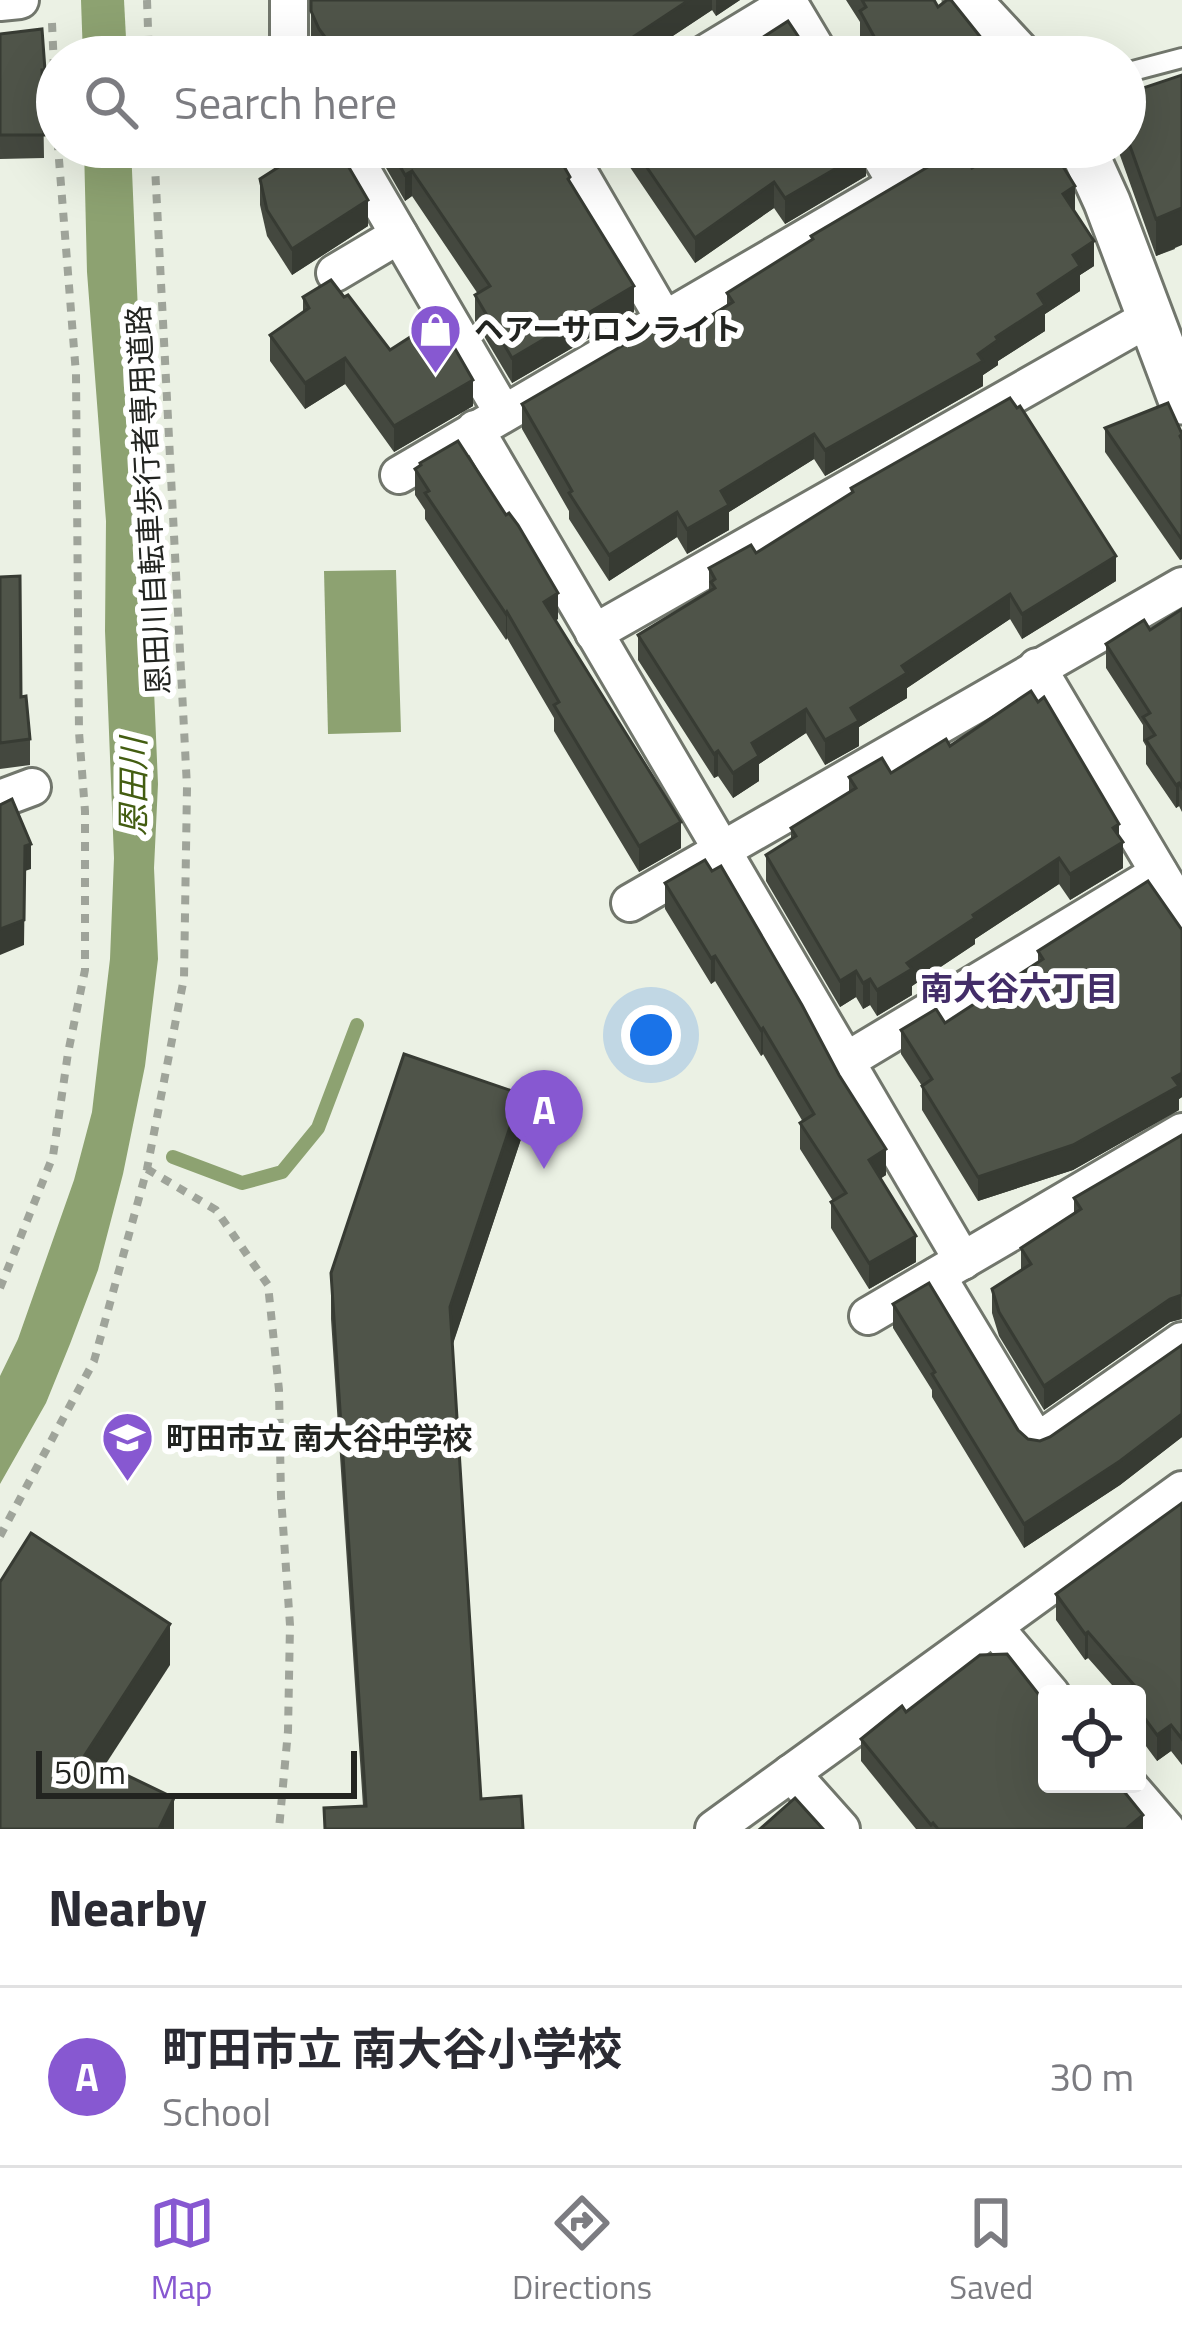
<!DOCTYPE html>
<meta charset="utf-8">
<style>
:root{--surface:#fff;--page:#f2f2f3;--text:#2b2b33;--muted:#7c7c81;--line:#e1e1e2;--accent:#8758d1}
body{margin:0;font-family:"Titillium Web","Noto Sans JP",sans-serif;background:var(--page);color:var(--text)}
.controls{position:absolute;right:36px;bottom:36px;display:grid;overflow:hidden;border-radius:12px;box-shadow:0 12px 48px #0002}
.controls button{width:108px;height:108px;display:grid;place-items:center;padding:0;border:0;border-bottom:3px solid var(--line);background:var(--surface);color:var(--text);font:60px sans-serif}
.scale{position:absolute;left:36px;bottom:30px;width:321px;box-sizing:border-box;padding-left:12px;border:6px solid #222420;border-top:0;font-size:33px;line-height:42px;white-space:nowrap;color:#222420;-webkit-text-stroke:9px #fff;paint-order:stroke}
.you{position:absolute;left:651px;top:1035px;width:42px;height:42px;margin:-30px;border:9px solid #fff;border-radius:50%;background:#1a73e8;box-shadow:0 0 0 18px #1a73e833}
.badge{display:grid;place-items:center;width:78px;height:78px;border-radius:50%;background:var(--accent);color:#fff;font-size:39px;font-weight:700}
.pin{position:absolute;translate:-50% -99px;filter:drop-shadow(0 3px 6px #0008)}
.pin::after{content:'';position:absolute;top:63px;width:42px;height:36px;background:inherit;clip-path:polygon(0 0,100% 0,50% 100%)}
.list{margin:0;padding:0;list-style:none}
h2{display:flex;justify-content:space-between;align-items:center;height:156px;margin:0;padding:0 48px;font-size:51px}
h2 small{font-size:39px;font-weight:400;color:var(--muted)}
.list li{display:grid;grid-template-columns:78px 1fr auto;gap:36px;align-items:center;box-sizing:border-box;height:180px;padding:0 48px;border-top:3px solid var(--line)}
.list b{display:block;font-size:45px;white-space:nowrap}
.list p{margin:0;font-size:39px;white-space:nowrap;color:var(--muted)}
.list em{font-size:39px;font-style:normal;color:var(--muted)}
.icon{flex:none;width:66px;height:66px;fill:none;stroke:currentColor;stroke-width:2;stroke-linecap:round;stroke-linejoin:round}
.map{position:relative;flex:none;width:1182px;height:1829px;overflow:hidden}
.search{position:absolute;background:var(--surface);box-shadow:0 12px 48px #0002;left:36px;right:36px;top:36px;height:132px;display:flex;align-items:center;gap:30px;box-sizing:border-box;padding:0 42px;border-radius:66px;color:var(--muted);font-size:45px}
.sheet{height:336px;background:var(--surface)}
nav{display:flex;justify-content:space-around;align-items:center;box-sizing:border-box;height:168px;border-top:3px solid var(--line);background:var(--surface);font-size:33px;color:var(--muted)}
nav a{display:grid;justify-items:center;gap:6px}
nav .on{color:var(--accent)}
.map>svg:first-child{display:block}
.water{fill:#8da271}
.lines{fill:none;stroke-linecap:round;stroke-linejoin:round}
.stream{stroke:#8da271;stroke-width:14}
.service-casing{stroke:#71766c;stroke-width:24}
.minor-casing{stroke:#71766c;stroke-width:42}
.tertiary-casing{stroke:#71766c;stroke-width:51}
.path{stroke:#9fa49a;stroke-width:8;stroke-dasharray:9 9;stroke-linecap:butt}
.service{stroke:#fff;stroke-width:18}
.minor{stroke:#fff;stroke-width:36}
.tertiary{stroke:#fff;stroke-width:45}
.wall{fill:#44483f}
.shaded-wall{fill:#373b33}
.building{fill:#4f5449;stroke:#373b33;stroke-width:3}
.labels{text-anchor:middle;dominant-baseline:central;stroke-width:12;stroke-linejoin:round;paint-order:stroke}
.poi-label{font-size:30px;font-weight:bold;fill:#222420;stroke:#fff;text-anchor:start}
.street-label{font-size:30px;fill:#222420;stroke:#fff}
.water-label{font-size:33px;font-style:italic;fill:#435d11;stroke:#fff}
.neighbourhood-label{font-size:33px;font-weight:bold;fill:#432d68;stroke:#fff}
</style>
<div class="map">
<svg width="1182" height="1829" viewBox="0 0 1182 1829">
<rect width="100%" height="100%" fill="#ebf1e4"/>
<g class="water">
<polygon points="81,0 124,0 127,57 83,57"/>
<polygon points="84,147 131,147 158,784 154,868 158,959 145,1066 123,1174 98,1270 70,1344 46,1403 0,1484 0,1376 18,1339 74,1180 92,1112 110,959 114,858 105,631 106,521 87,272"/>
<polygon points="396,570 401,732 328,734 324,571"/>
</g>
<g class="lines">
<polyline class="stream" points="173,1157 242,1183 282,1172 318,1128 357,1025"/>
<defs>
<polyline id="service" points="1125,73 1182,58"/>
<g id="minor">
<polyline points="289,0 289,43 297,57"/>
<polyline points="787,0 821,57"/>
<polyline points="0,2 20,0"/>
<polyline points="700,57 789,3"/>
<polyline points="348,147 503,413"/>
<polyline points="564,147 664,319"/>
<polyline points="875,147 897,184"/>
<polyline points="335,273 399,235"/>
<polyline points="475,429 963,1261"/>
<polyline points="399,475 961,147"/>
<polyline points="594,633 1149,318"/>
<polyline points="1037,667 1182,911"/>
<polyline points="0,799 32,787"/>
<polyline points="630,903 1182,586"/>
<polyline points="846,1061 1159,873"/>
<polyline points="937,1276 1037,1442 1182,1341"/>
<polyline points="868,1316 1182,1132"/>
<polyline points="994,1627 1051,1694"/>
<polyline points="791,1773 841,1829"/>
<polyline points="1127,1784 1166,1829"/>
<polyline points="714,1829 1182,1490"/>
</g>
<g id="tertiary">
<polyline points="967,0 1020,57"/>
<polyline points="1082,147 1107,202 1182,401"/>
</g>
</defs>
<use href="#service" class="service-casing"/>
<use href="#minor" class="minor-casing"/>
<use href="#tertiary" class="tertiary-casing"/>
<g class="path">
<polyline points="147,0 149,57"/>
<polyline points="52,23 57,135"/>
<polyline points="147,1169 216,1210 268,1285 279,1390 281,1497 290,1625 288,1731 279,1829"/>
<polyline points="0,1288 53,1156 68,1053 85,970 85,811 79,732 76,374 58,147"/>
<polyline points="0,1536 94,1361 147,1169 184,978 187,787 154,147"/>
</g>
<use href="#service" class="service"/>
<use href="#minor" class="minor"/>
<use href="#tertiary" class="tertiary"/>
</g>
<g class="wall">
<polygon points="311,0 740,0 716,16 712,10 641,57 321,57 311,37"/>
<polygon points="846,0 934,0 938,7 994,57 865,46 860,36 860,22"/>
<polygon points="0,34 45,70 45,94 43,94 44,158 0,159"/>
<polygon points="1125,94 1175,249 1156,256 1117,147 1125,147"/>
<polygon points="173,147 213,147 213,150 173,152"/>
<polygon points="374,147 553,147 634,312 512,383 475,321 475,295 478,294 412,196 405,201"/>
<polygon points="621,147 864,147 866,176 785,224 774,208 695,263 621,154"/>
<polygon points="972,168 1075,212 1094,266 1080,275 1080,291 1045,314 1045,331 998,361 998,365 983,375 983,386 825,476 814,459 729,512 729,530 687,554 677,537 609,581 569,519 569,511 522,429 522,404 675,338 727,305 727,293 811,240 811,236"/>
<polygon points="260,179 368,226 292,275 267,236 260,205"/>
<polygon points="303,297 344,297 390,350 473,406 394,452 345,384 305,409 270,361 270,335 303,312"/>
<polygon points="1105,428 1182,434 1182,559 1180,560 1105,452"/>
<polygon points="420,463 558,619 555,620 681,848 639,872 554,731 554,718 507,638 506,640 425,519 425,510 415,495 415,469 420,466"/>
<polygon points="851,488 1116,581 1022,639 1010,619 907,688 907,698 859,727 859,746 825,765 806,733 759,764 759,781 733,798 718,776 714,778 638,660 638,635 709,591 709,568 756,553 851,493"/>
<polygon points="0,577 30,739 30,765 0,769"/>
<polygon points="1182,609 1182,812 1179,806 1176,808 1146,764 1146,746 1143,741 1143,725 1106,668 1106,644 1150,630"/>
<polygon points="950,746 1119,837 1123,868 1070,900 1059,884 975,939 975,944 912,986 912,995 877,1016 870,1005 863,1009 856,997 840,1007 766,881 766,855 791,840 791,828 849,793 849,777 891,773"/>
<polygon points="665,883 886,1175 881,1178 916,1262 869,1289 831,1228 831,1202 833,1201 800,1149 800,1123 803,1122 763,1054 761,1056 715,981 711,984 665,909"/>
<polygon points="1182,930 1182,1097 1179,1099 1179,1110 1073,1170 978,1201 922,1110 922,1086 901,1054 901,1030 945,1023 1038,963 1038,951"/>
<polygon points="1182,1135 1182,1319 1170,1322 1044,1410 999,1336 992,1313 992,1289 1021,1271 1021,1248 1074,1213 1074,1198"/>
<polygon points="521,1139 452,1346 481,1799 523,1829 324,1829 324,1808 363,1806 331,1319 331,1273"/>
<polygon points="893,1304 1018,1430 1028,1439 1040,1441 1050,1437 1182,1345 1182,1437 1120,1485 1024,1548 932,1397 932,1390 893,1328"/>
<polygon points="1182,1503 1182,1765 1171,1751 1157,1761 1137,1734 1137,1694 1120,1694 1088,1658 1085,1660 1056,1620 1056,1594"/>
<polygon points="906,1712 1143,1829 916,1829 861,1761 861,1739"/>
</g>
<g class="shaded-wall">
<polygon points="689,0 712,0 712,10 641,57 620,57 627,41"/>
<polygon points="716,0 740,0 716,16"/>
<polygon points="866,151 866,176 785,224 785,198"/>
<polygon points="412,171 412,196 405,201 405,175"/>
<polygon points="774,182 774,208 695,263 695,238"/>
<polygon points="1075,186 1075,212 1063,194"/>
<polygon points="368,200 368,226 292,275 292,249"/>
<polygon points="1182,208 1182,245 1156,256 1156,219"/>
<polygon points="1094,241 1094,266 1080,275 1080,291 1045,314 1045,331 998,361 998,365 983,375 983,386 825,476 825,450 996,337 1073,255"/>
<polygon points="634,286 634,312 512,383 512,358"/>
<polygon points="345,358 345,384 305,409 305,383"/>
<polygon points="473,380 473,406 394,452 394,426"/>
<polygon points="814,434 814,459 729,512 729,530 687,554 687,529 721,491"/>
<polygon points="677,512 677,537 609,581 609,555"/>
<polygon points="1182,535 1182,559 1180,560 1180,537"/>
<polygon points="1116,556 1116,581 1022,639 1022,614"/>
<polygon points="558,593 558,619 544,628 544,602"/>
<polygon points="1010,594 1010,619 907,688 907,698 859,727 859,746 825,765 825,740 851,708 902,666"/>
<polygon points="507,612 507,638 506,640 506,614"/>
<polygon points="806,709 806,733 759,764 759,781 733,798 733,773 752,743"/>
<polygon points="718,751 718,776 714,778 714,754"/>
<polygon points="1179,783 1179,806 1176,808 1176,785"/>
<polygon points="681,822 681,848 639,872 639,846"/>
<polygon points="1119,824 1119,845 1123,842 1123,868 1070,900 1070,874 1113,828"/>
<polygon points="31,844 31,869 25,871 24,945 0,955 0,929 25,846"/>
<polygon points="1059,858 1059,884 975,939 975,944 912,986 912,995 877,1016 877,990 907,963 973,915"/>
<polygon points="715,956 715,981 711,984 711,958"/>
<polygon points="856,971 856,997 840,1007 840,981"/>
<polygon points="870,979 870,1005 863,1009 863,983"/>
<polygon points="763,1028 763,1054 761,1056 761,1030"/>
<polygon points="1182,1073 1182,1097 1179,1099 1179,1110 1073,1170 978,1201 978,1177"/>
<polygon points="521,1094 521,1139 450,1353 450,1307"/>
<polygon points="886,1149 886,1175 869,1186 869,1160"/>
<polygon points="916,1236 916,1262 869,1289 869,1263"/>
<polygon points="1181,1295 1181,1319 1170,1322 1044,1410 1044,1386 1170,1299"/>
<polygon points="1182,1414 1182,1437 1120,1485 1024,1548 1024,1524"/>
<polygon points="170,1624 170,1665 85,1796 85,1755"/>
<polygon points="1088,1632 1088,1658 1085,1660 1085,1634"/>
<polygon points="1171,1725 1171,1751 1157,1761 1157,1735"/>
<polygon points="174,1798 174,1829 159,1829"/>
<polygon points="1143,1815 1143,1829 1126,1829"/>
</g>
<g class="building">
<polygon points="311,0 689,0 627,41 633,48 620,57 337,57 339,56 319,29 311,11"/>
<polygon points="862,0 934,0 938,7 947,0 951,0 994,54 991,57 849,57 876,40 860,11 866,7"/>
<polygon points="788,21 812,57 736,57 755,45 754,43"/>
<polygon points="42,29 45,70 42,70 44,135 0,135 0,34"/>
<polygon points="1182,75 1182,208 1156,219 1125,132 1125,94"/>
<polygon points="310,147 337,147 368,200 292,249 267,210 260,179"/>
<polygon points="389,147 553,147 570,177 568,179 634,286 512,358 475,295 490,286 412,171 405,175"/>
<polygon points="633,147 864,147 866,151 785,198 774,182 695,238"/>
<polygon points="1006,147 1051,147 1075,186 1063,194 1094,241 1073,255 1080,266 1038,294 1045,305 996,337 998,340 978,354 983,361 825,450 814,434 721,491 729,505 687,529 677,512 609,555 569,493 572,491 522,404 665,321 675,338 733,302 727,293 813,239 811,236 960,148 972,168"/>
<polygon points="331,280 344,297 348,295 390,350 438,319 473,380 394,426 345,358 305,383 270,335 309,308 303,297"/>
<polygon points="1010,398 1017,408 1020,406 1116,556 1022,614 1010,594 902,666 907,673 851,708 859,721 825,740 806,709 752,743 759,756 733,773 718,751 714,754 638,635 715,588 711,582 715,579 709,568 751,545 756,553 853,492 851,488"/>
<polygon points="1168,403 1182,434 1180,436 1182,440 1182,535 1180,537 1105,428"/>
<polygon points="458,441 506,515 509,513 518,525 558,593 544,602 681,822 639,846 554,705 559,702 507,612 506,614 425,493 429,491 415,469 421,465 420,463"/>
<polygon points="20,576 21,697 26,696 30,739 0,743 0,577"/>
<polygon points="1182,609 1182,788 1179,783 1176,785 1146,740 1155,735 1143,717 1150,713 1106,644 1144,620 1150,630"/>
<polygon points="1031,691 1038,702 1044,697 1119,824 1113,828 1123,842 1070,874 1059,858 973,915 975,918 907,963 912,969 877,990 870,979 863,983 856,971 840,981 766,855 796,836 791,828 856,788 849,777 882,758 891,773 946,739 950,746"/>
<polygon points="12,799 31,844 25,846 24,920 0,929 0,805"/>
<polygon points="705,860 712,871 721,866 802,1005 839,1075 886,1149 869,1160 916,1236 869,1263 831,1202 846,1193 800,1123 814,1114 763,1028 761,1030 715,956 711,958 665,883"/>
<polygon points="1148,881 1182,930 1182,1073 1173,1078 1179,1086 1073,1145 978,1177 922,1086 932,1079 901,1030 936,1009 945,1023 1043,959 1038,951"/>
<polygon points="404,1054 521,1094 450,1307 481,1799 521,1796 523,1829 325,1829 324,1808 366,1806 331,1273"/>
<polygon points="1182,1135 1182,1295 1170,1299 1044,1386 999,1312 992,1289 1031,1264 1021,1248 1081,1209 1074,1198"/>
<polygon points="929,1283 1018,1430 1028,1439 1040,1441 1050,1437 1182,1345 1182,1414 1120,1461 1024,1524 932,1374 935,1372 893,1304"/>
<polygon points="1182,1503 1182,1739 1171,1725 1157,1735 1137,1708 1137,1696 1141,1693 1088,1632 1085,1634 1056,1594"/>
<polygon points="31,1533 170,1624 85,1755 174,1798 159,1829 0,1829 0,1582"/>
<polygon points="1007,1654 1047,1705 1047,1784 1118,1784 1143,1815 1126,1829 938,1829 933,1823 931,1825 861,1739 902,1706 906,1712 980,1655"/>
<polygon points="795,1798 823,1829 760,1829"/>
</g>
<defs>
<symbol id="shop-pin" viewBox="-11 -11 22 30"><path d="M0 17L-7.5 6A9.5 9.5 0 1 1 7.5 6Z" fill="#8758d1" stroke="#fff"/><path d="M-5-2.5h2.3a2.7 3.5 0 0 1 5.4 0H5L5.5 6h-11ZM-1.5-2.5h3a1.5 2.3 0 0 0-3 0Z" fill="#fff"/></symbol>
<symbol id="school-pin" viewBox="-11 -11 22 30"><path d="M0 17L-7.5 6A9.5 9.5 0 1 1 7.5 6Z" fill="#8758d1" stroke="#fff"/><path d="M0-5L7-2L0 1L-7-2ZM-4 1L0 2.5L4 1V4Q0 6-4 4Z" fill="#fff"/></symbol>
</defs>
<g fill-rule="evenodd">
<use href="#shop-pin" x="406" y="300" width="59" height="81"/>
<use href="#school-pin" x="98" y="1408" width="59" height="81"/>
</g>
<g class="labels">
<g class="poi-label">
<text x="474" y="329">ヘアーサロンライト</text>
<text x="166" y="1438">町田市立 南大谷中学校</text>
</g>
<g class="street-label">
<text transform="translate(148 500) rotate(-93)">恩田川自転車歩行者専用道路</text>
</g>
<g class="water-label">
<text transform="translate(133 787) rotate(-90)">恩田川</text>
</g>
<g class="neighbourhood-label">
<text x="1019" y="988">南大谷六丁目</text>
</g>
</g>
</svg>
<div class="controls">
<button><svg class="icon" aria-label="locate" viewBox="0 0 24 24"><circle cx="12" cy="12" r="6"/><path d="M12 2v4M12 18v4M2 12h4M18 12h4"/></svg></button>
</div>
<div class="scale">50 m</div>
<div class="you"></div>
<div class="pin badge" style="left:544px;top:1169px">A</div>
<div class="search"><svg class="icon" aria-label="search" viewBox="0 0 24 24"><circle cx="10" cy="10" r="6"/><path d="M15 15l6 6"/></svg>Search here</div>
</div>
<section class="sheet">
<h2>Nearby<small></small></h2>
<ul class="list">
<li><span class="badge">A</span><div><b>町田市立 南大谷小学校</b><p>School</p></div><em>30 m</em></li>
</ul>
</section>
<nav>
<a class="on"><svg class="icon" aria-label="map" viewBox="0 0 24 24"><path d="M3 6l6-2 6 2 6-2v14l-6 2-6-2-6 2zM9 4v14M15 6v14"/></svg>Map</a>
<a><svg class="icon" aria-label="directions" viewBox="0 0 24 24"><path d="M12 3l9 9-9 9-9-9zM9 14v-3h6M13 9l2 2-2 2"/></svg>Directions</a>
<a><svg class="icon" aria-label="saved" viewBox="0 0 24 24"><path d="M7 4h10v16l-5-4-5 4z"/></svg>Saved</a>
</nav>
